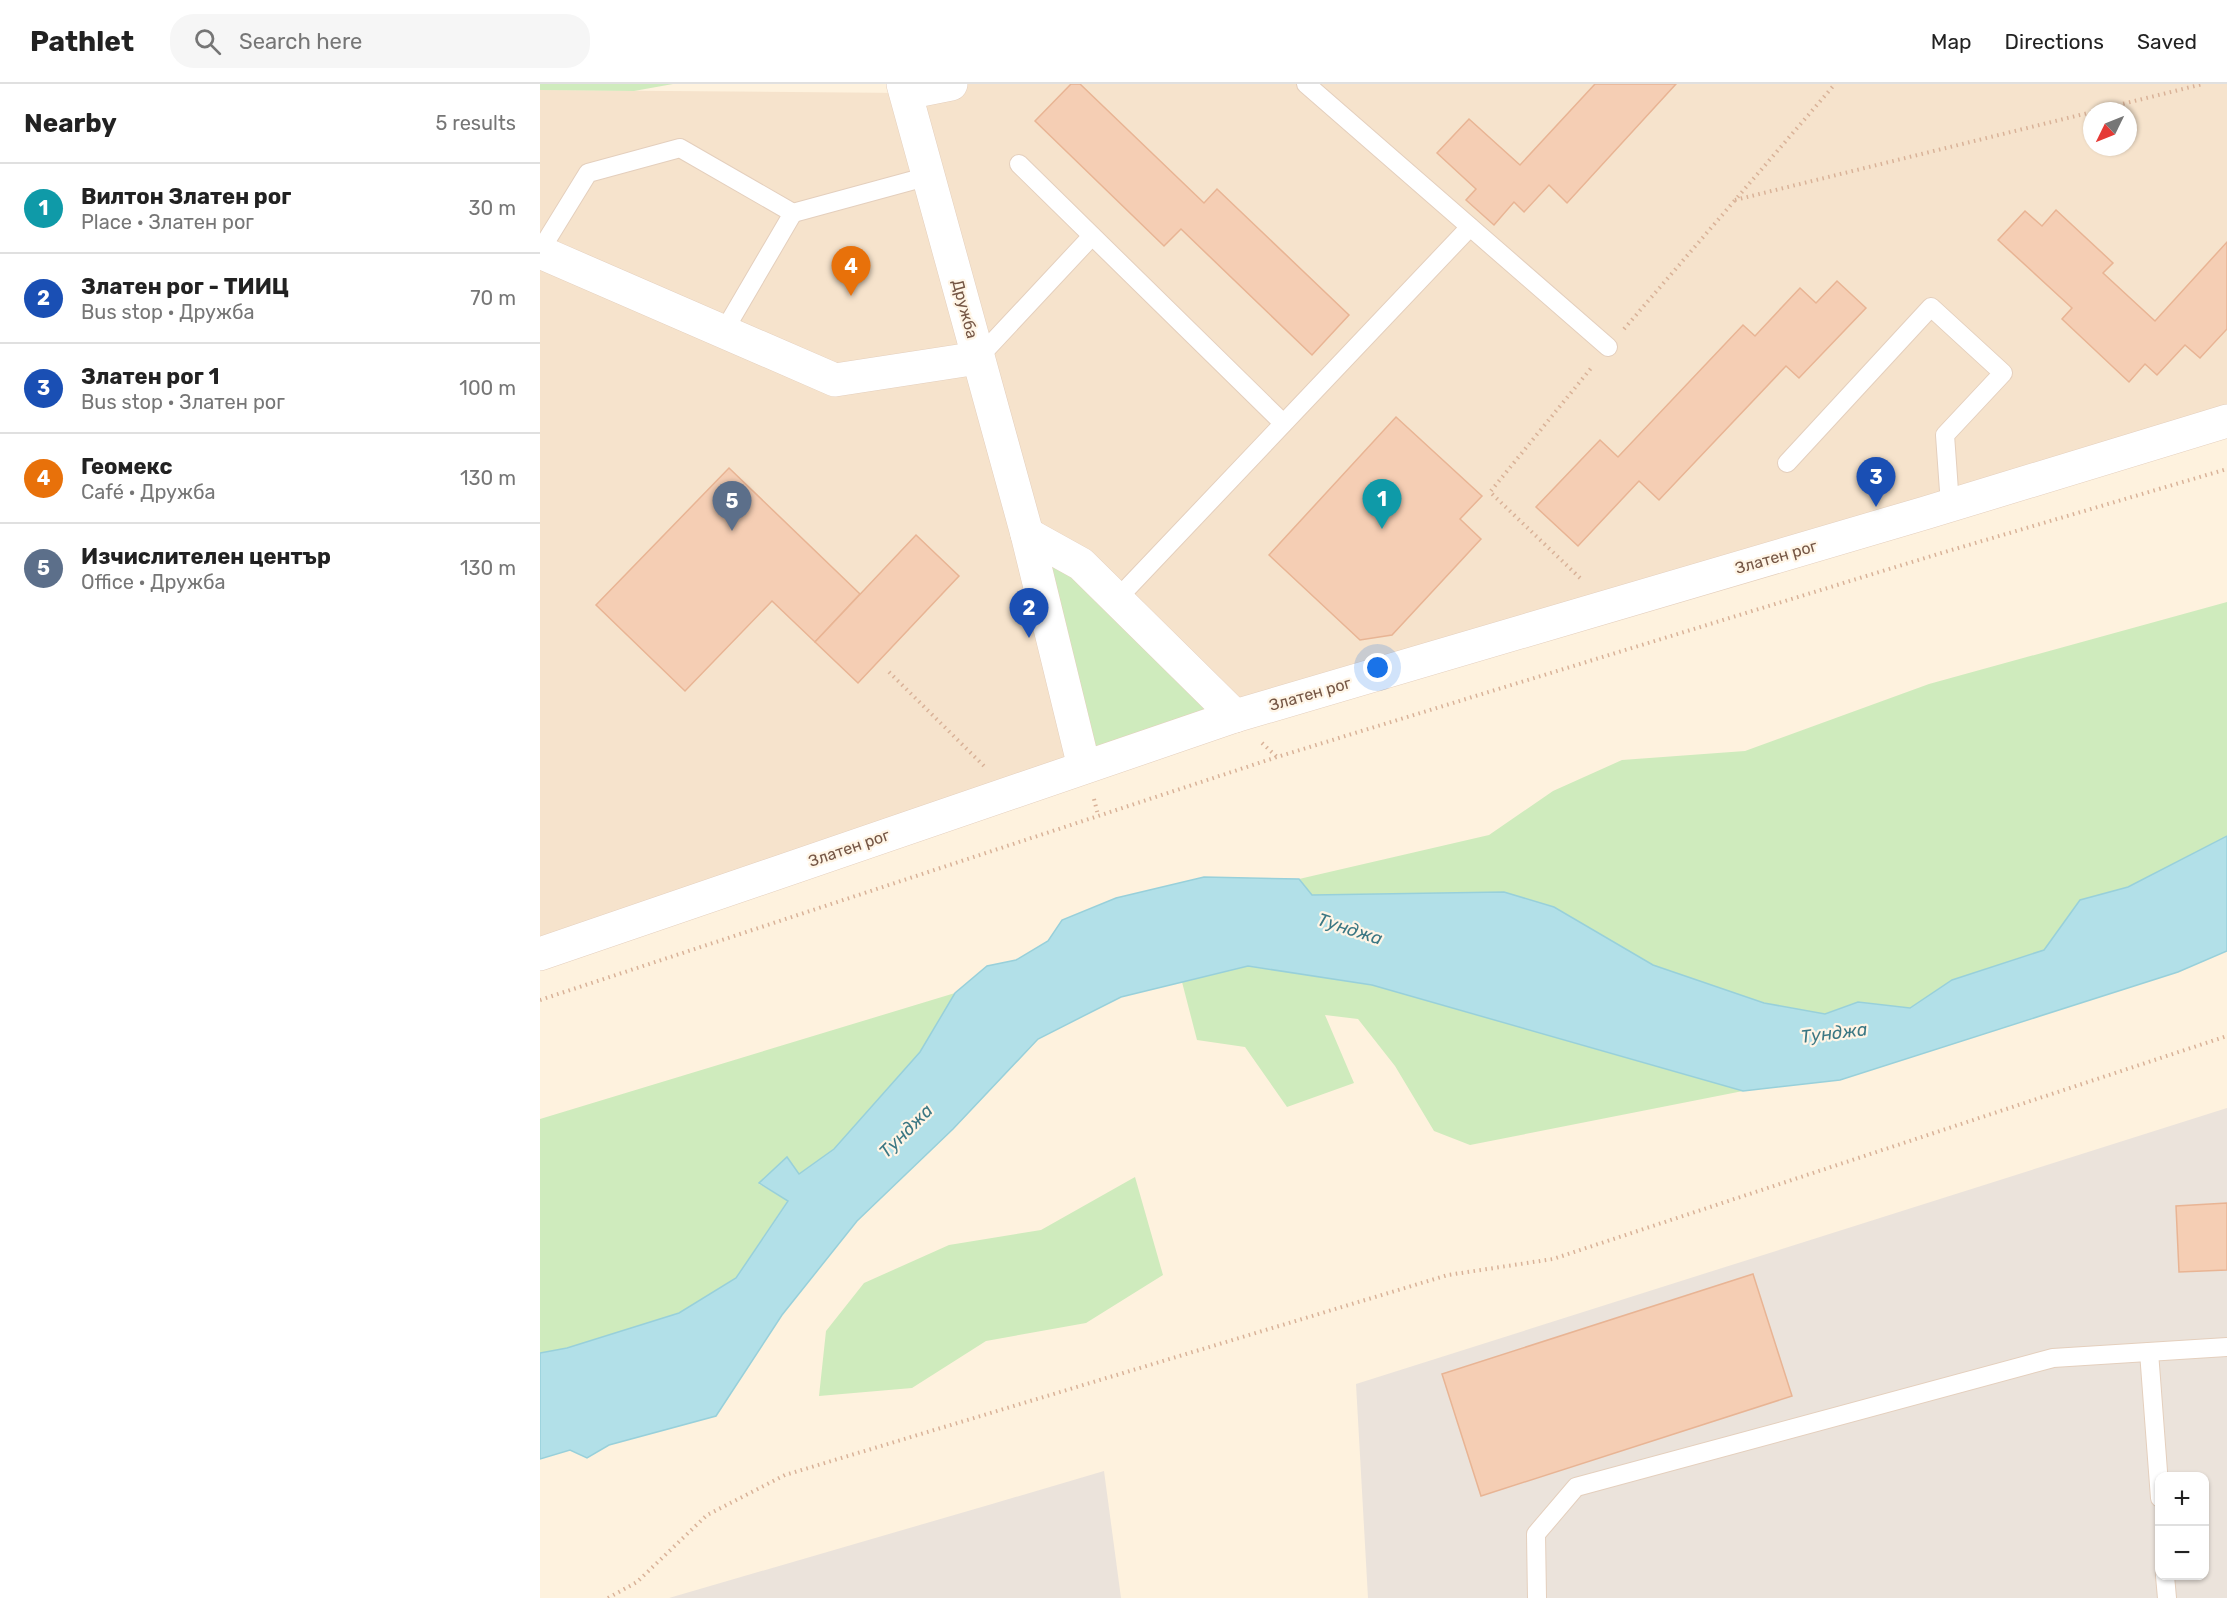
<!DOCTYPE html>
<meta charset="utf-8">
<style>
:root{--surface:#fff;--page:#f6f6f6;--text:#222;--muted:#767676;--line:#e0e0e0;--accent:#0b8043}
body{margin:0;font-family:Rubik,sans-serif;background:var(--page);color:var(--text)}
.controls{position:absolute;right:18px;bottom:18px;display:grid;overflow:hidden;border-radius:12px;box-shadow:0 2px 4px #0004}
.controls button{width:54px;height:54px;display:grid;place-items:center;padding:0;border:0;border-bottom:2px solid var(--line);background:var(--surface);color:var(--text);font:30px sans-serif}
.compass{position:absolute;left:1543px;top:18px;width:54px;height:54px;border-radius:50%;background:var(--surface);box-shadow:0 2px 4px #0004;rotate:227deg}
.you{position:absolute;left:838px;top:584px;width:21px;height:21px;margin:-15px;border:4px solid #fff;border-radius:50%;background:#1a73e8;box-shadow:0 0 0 9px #1a73e833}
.badge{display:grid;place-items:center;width:39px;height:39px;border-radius:50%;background:var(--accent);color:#fff;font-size:20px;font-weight:700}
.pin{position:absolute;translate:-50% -50px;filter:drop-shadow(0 2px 3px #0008)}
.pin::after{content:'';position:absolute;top:32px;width:21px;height:18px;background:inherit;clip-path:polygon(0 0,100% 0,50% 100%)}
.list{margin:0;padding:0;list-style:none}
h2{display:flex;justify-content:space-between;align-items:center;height:78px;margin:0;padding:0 24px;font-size:26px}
h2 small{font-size:20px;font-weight:400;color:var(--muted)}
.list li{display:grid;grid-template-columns:39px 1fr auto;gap:18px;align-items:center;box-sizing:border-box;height:90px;padding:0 24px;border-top:2px solid var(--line)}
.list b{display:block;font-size:22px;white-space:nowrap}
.list p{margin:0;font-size:20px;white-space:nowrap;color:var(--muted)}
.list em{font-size:20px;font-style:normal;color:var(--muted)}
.icon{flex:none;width:33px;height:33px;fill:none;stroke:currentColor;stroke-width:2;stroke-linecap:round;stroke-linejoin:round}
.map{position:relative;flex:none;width:1687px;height:1514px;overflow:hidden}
header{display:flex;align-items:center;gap:36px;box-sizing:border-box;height:84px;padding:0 30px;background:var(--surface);border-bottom:2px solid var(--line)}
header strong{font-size:28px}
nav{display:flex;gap:33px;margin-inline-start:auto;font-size:21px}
.search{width:420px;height:54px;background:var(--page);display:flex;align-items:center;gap:15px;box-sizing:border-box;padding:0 21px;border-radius:24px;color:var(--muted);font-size:22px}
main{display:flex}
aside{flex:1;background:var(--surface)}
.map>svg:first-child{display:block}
.residential{fill:#f6e3cc;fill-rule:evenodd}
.industrial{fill:#ebe3db;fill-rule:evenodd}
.green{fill:#cfebbd}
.water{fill:#b2e0e8;stroke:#98d0da;stroke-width:1.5}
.building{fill:#f5ceb4;stroke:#e8b494;stroke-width:1.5}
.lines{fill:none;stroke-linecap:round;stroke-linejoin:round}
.service-casing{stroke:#e4cfbd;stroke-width:20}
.minor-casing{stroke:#e4cfbd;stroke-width:34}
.tertiary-casing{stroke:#e4cfbd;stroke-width:34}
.path{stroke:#d9b298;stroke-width:4;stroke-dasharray:1.5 4.5;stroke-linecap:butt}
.service{stroke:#fff;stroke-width:18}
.minor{stroke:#fff;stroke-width:33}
.tertiary{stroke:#fff;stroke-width:33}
.labels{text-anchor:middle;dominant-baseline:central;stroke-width:4.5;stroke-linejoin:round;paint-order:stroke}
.street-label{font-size:16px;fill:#755645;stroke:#fff5e6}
.water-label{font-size:18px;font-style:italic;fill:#3b7783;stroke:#fff5e6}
</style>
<header>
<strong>Pathlet</strong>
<div class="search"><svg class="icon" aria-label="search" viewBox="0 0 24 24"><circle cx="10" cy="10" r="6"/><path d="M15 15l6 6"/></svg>Search here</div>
<nav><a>Map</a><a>Directions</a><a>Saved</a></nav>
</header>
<main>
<aside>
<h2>Nearby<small>5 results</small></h2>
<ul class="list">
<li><span class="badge" style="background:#0f9aa8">1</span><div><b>Вилтон Златен рог</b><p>Place · Златен рог</p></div><em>30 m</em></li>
<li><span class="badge" style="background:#1a4fb4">2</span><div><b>Златен рог - ТИИЦ</b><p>Bus stop · Дружба</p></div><em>70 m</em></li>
<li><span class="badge" style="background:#1a4fb4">3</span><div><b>Златен рог 1</b><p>Bus stop · Златен рог</p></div><em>100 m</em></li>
<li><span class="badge" style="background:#e8710a">4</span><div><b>Геомекс</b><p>Café · Дружба</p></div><em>130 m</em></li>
<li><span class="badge" style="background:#5c6f8a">5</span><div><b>Изчислителен център</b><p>Office · Дружба</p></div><em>130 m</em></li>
</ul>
</aside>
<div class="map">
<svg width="1687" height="1514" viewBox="0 0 1687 1514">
<rect width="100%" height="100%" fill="#fef2de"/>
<path class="residential" d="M411,0h1276v337l-302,92 -1385,441v-864l366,3zM1552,27h36v36h-36z"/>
<g class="industrial">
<path d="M1687,1024v490h-859l-12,-214zM1620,1392h44v100h-44z"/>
<polygon points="564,1387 581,1514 129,1514 452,1420"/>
</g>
<g class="green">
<polygon points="0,0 133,0 94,7 0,6"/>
<polygon points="487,450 695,632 544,683"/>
<polygon points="1687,518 1687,752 1588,803 1540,816 1504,866 1412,896 1370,924 1318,918 1285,930 1224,919 1113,881 1014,823 964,808 772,811 759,795 949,751 1013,707 1082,676 1205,667 1389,600"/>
<polygon points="708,882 832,901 1203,1007 930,1061 894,1047 855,982 818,935 785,931 814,999 747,1023 705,963 657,956 642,898"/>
<polygon points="415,909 380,968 294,1065 259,1090 247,1073 219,1100 248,1116 196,1194 139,1229 27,1264 0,1269 0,1035"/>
<polygon points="595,1093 623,1191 546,1239 446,1257 372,1304 279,1312 286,1247 324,1199 409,1161 501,1146"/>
</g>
<polygon class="water" points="1687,752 1687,867 1638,888 1300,996 1203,1007 832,901 708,882 581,913 498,955 413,1045 317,1137 242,1231 176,1332 69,1361 47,1374 30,1366 0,1375 0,1269 27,1264 139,1229 196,1194 248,1117 219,1099 247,1073 259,1090 294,1065 380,968 415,909 447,882 476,876 508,857 522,836 576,814 664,793 759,795 772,811 964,808 1014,823 1113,881 1224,919 1285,930 1318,918 1370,924 1412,896 1504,866 1540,816 1588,803"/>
<g class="building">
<polygon points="531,0 540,0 664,119 677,105 809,231 772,271 641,145 624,162 495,37"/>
<polygon points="1055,0 1136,0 1027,119 1009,101 984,128 974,118 954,141 926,116 936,105 897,69 929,35 980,81"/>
<polygon points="1516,126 1573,179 1563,189 1615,237 1687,158 1687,245 1660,274 1645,261 1617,291 1605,280 1589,298 1522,235 1532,224 1458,156 1485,127 1502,142"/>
<polygon points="1297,197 1326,224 1259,294 1246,282 1119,416 1099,397 1038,462 996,423 1060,356 1078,373 1203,241 1215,252 1260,204 1276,219"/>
<polygon points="856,333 942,412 920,435 941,455 852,551 820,556 729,471"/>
<polygon points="189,384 320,510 275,558 232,517 145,607 56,521"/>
<polygon points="376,451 419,492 318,599 275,558"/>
<polygon points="1687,1119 1687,1186 1639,1188 1636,1122"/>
<polygon points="1213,1190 1252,1312 941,1412 902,1290"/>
</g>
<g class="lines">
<defs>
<g id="service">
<polyline points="766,0 1068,263"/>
<polyline points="479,80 743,339"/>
<polyline points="0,167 48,89 140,64 253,129 389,92"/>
<polyline points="184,247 253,129"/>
<polyline points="438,274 552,152"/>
<polyline points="1247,379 1391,223 1463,289 1405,351 1410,421"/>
<polyline points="577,515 930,143"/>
<polyline points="1609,1268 1620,1414"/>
<polyline points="1625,1492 1627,1514"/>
<polyline points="997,1514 996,1450 1036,1403 1513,1274 1687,1263"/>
</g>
<g id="minor">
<polyline points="366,9 411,0"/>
<polyline points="0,168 295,296 438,274"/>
</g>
<g id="tertiary">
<polyline points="363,0 487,450 544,683"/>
<polyline points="487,450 541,480 695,632"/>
<polyline points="0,870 695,632 1385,429 1687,337"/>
</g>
</defs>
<use href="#service" class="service-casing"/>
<use href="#minor" class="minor-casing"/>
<use href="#tertiary" class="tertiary-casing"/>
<g class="path">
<polyline points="1554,27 1663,0"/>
<polyline points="1195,116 1552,28"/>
<polyline points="1084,245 1295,0"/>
<polyline points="1040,494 950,408 1052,283"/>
<polyline points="349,588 444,682"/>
<polyline points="722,659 737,673"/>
<polyline points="554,715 558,731"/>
<polyline points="0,916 737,673 1398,470 1687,385"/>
<polyline points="68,1514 97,1498 167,1431 245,1391 908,1191 1013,1175 1687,952"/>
</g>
<use href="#service" class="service"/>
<use href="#minor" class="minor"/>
<use href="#tertiary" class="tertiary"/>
</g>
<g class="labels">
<g class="street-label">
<text transform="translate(425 225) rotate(75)">Дружба</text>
<text transform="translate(1236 473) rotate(-16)">Златен рог</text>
<text transform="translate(770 610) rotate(-16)">Златен рог</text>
<text transform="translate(309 764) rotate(-19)">Златен рог</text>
</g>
<g class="water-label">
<text transform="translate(810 845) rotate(18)">Тунджа</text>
<text transform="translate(1294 949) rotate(-7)">Тунджа</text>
<text transform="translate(366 1047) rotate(-45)">Тунджа</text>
</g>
</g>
</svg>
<div class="controls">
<button>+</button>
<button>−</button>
</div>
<svg class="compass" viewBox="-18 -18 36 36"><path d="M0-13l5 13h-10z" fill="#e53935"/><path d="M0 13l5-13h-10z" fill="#767676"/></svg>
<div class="you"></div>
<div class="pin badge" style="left:842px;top:445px;background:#0f9aa8">1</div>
<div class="pin badge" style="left:489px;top:554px;background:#1a4fb4">2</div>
<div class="pin badge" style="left:1336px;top:423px;background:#1a4fb4">3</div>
<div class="pin badge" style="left:311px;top:212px;background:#e8710a">4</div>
<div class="pin badge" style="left:192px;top:447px;background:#5c6f8a">5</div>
</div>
</main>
